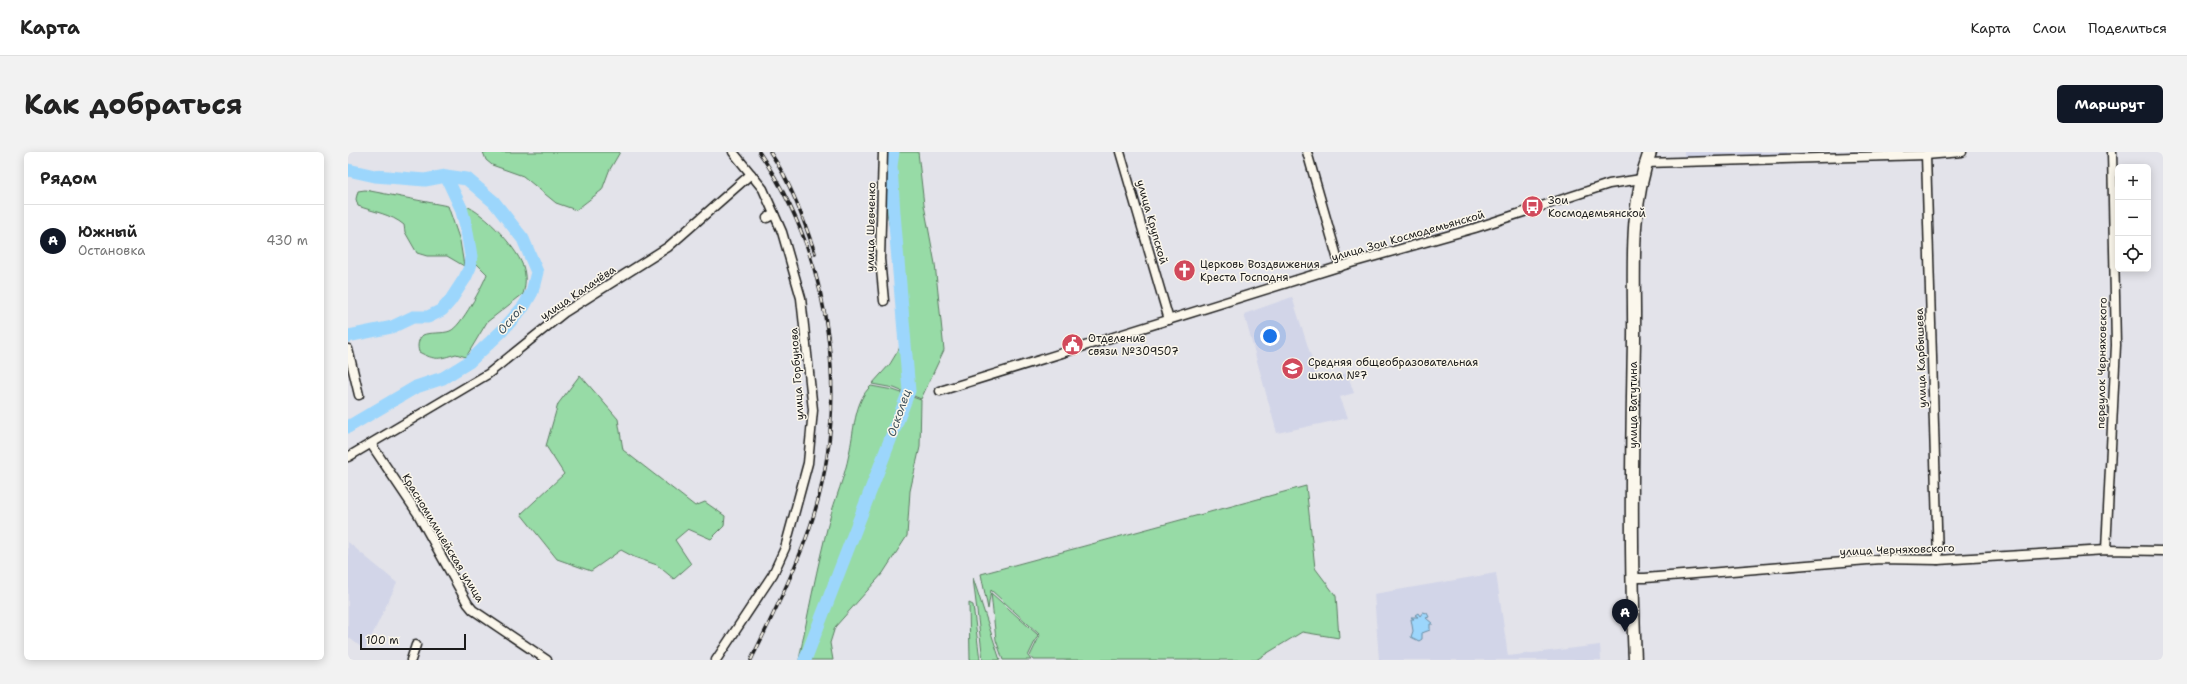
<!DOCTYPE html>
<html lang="ru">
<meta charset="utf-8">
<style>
:root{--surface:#fff;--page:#f2f2f2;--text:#222;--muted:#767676;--line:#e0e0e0;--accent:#111827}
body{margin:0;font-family:"Shantell Sans",sans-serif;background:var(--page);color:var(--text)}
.controls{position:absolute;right:12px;top:12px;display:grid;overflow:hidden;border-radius:6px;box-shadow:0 2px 10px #0003}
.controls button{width:36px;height:36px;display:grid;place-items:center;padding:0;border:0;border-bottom:1px solid var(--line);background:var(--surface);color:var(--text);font:20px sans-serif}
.scale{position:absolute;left:12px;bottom:10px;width:106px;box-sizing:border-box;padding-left:4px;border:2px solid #1c1c1c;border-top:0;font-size:11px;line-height:14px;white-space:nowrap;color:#1c1c1c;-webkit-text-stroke:3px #fbf7ec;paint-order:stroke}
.you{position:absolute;left:922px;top:184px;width:14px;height:14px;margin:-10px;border:3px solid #fff;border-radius:50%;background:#1a73e8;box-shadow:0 0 0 6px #1a73e833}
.badge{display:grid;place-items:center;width:26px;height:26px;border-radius:50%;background:var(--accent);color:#fff;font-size:13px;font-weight:700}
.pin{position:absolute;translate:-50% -33px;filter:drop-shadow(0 1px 2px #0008)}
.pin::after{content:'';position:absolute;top:21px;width:14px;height:12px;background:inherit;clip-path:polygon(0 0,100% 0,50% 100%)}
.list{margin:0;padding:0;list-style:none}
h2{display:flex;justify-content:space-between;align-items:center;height:52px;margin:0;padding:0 16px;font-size:17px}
h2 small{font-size:13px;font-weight:400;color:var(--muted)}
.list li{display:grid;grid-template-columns:26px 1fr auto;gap:12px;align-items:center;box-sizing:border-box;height:72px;padding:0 16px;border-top:1px solid var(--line)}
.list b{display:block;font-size:15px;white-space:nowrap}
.list p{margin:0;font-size:13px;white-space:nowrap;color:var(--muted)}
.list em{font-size:13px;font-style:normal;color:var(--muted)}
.icon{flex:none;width:22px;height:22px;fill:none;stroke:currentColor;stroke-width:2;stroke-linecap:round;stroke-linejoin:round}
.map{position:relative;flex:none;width:1815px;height:508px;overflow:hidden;border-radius:6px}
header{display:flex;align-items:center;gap:24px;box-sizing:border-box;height:56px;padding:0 20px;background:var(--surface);border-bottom:1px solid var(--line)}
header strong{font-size:19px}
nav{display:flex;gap:22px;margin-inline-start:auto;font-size:14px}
.intro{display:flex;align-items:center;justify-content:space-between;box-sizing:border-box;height:96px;padding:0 24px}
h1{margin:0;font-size:28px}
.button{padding:10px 18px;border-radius:6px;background:var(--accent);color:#fff;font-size:14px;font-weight:700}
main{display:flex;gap:24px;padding:0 24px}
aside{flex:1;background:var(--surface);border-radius:6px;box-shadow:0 2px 10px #0003}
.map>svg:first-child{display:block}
.built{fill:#d2d5e8}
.green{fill:#97dba6;stroke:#5a7c61}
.water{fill:#9cd6fc;stroke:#698ca2}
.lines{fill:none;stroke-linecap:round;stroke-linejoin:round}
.river{stroke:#9cd6fc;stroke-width:13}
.street-casing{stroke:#1c1c1c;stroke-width:11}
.primary-casing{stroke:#1c1c1c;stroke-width:15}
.street{stroke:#fbf7ec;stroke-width:8}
.primary{stroke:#fbf7ec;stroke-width:12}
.rail-casing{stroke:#1c1c1c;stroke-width:3.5}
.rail{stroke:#fbf7ec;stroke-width:2;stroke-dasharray:6;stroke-linecap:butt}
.labels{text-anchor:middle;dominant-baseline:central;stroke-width:3;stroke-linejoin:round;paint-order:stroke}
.poi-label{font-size:11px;fill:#1c1c1c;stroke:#fbf7ec;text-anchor:start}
.street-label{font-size:11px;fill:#1c1c1c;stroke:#fbf7ec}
.water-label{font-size:12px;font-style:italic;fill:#42545f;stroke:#fbf7ec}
</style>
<header>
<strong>Карта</strong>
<nav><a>Карта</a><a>Слои</a><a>Поделиться</a></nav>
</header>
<div class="intro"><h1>Как добраться</h1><a class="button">Маршрут</a></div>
<main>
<aside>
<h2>Рядом<small></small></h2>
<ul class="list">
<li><span class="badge">A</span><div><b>Южный</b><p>Остановка</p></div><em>430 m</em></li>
</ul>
</aside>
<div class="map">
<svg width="1815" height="508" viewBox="0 0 1815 508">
<rect width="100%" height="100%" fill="#e3e3ea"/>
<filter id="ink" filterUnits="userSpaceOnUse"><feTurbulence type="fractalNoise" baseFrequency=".025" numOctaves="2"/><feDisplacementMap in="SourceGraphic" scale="8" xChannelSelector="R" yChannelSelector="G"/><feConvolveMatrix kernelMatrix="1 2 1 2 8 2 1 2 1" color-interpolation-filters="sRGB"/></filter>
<g filter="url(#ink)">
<g class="built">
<polygon points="1336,0 1439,0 1439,3 1336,6"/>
<polygon points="944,145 971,229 999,221 1006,241 992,245 1000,266 929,281 896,162"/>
<polygon points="0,390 49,431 17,498 0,485"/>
<polygon points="1148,421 1160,504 1252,493 1253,508 1031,508 1026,442"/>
</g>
<g class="green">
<polygon points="135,0 272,0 261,19 254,38 228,58 208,51 175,24 144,13 138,8"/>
<polygon points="543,0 570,0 576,53 587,112 596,198 573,247 546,236 524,232 542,212 551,197 554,185 555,171 548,110 538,55 544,13"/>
<path d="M17,38l83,16 12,35 4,25 -17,-10h-20l-10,-3 -12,-21 -1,-7c-13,-11 -30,-13 -46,-19l-2,-7 2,-8z"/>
<path d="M111,51c22,6 56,42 64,63 3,9 3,18 0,28l-36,28 -21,35 -10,-3c-17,5 -20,7 -37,-2 -2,-6 -1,-13 4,-17 6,-3 20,-1 27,-4 11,-4 33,-46 37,-57l-12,-12 -4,-25z"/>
<polygon points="232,223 270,267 275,298 347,354 357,350 377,364 376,374 363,387 340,377 327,388 343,412 326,427 309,413 286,405 273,398 243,419 209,407 173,362 216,322 198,294 210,252"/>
<path d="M523,234l22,4 28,10 -1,47 -10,44 -3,45 -24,37 -48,54 -5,16 3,17h-34c9,-47 18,-93 30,-139 6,-22 16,-45 20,-67 5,-21 5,-53 22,-68z"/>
<polygon points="958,334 967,416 988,444 991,486 954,480 908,508 685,508 682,504 692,483 643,438 640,457 633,422"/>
<polygon points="625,426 652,508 635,508"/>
<polygon points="643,441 690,483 680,504 683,508 655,508 648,488"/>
<polygon points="621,451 625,453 632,508 622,508"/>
</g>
<polygon class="water" points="1075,460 1079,461 1081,465 1078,466 1085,472 1082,472 1082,478 1074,481 1074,487 1071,489 1063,485 1065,479 1063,467 1066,467 1063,465 1070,465 1067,463 1070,461 1072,464"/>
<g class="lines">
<g class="river">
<polyline points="0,18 27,24 77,28 98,24 119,27 146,50 175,87 189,120 184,140 176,154 154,179 121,210 95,226 68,235 0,275"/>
<polyline points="0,184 44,175 65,165 80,165 94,158 102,149 117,126 122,115 123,104 118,74 113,56 98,24"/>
<polyline points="457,508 561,239 546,61 543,14 545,0"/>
</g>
<defs>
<g id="street">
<polyline points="535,0 532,107 536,149"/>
<polyline points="772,0 821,168"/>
<polyline points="959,0 992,115"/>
<polyline points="1578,3 1590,408"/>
<polyline points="1298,11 1578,3 1614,0"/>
<polyline points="419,66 426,62"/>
<polyline points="0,197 11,243"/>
<polyline points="592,239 1003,111 1127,76 1261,32 1293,27"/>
<polyline points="23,292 70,362 120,452 125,458 199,508"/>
<polyline points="0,305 140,222 217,160 320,95 403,22"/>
<polyline points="1758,398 1768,193 1764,0"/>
<polyline points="1284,426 1297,426 1532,407 1590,408 1758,398 1815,399"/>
<polyline points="63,508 68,493"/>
<polyline points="368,508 425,422 437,396 460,311 465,258 453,146 434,80 415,37 385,0"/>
</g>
<path id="primary" d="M1287,508c-5,-106 -3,-213 -1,-320 1,-62 -6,-130 16,-188"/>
</defs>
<use href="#street" class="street-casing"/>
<use href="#primary" class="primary-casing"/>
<use href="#street" class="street"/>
<use href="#primary" class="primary"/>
<defs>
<g id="rail">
<path d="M422,0c21,31 33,66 45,101"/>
<path d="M403,508c20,-41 41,-83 57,-127 44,-126 26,-271 -49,-381"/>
</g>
</defs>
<use href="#rail" class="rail-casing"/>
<use href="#rail" class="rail"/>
</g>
</g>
<defs>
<symbol id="bus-disc" viewBox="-11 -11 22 22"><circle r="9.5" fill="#d1495b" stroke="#fbf7ec"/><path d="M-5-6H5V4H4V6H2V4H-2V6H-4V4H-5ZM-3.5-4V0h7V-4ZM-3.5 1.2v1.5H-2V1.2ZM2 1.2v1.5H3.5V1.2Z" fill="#fff"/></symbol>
<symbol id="church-disc" viewBox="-11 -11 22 22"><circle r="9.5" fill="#d1495b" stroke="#fbf7ec"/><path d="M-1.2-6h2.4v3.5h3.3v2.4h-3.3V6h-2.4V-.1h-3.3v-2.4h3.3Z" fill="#fff"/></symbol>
<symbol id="civic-disc" viewBox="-11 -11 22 22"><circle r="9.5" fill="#d1495b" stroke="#fbf7ec"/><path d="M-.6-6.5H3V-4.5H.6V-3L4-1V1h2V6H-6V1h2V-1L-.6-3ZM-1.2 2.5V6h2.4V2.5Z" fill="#fff"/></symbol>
<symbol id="school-disc" viewBox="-11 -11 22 22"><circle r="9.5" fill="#d1495b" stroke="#fbf7ec"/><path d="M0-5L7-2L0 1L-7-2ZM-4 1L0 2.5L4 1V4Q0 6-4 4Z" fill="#fff"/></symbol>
</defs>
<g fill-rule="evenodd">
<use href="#bus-disc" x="1172" y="42" width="25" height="25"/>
<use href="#church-disc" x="824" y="106" width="25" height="25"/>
<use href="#civic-disc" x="712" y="180" width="25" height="25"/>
<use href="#school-disc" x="932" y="204" width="25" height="25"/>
</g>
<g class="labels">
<g class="poi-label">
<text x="1200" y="48">Зои<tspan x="1200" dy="13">Космодемьянской</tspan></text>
<text x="852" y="112">Церковь Воздвижения<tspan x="852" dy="13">Креста Господня</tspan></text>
<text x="740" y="186">Отделение<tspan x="740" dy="13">связи №309507</tspan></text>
<text x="960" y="210">Средняя общеобразовательная<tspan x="960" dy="13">школа №7</tspan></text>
</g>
<g class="street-label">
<text transform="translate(804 70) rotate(74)">улица Крупской</text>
<text transform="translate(523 75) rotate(-89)">улица Шевченко</text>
<text transform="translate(1060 84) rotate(-16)">улица Зои Космодемьянской</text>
<text transform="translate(230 141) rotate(-34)">улица Калачёва</text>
<text transform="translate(1573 206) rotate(-92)">улица Карбышева</text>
<text transform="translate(1754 211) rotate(-89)">переулок Черняховского</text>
<text transform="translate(449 222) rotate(-94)">улица Горбунова</text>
<text transform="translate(1285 253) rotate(-90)">улица Ватутина</text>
<text transform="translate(95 386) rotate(59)">Красномилицейская улица</text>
<text transform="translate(1549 398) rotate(-2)">улица Черняховского</text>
</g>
<g class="water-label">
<text transform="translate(163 167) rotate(-50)">Оскол</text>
<text transform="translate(551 261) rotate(-71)">Осколец</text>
</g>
</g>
</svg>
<div class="controls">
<button>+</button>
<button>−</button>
<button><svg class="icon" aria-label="locate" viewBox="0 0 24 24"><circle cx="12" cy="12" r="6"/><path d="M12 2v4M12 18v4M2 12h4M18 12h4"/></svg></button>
</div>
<div class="scale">100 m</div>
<div class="you"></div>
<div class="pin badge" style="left:1277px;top:480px">A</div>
</div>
</main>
